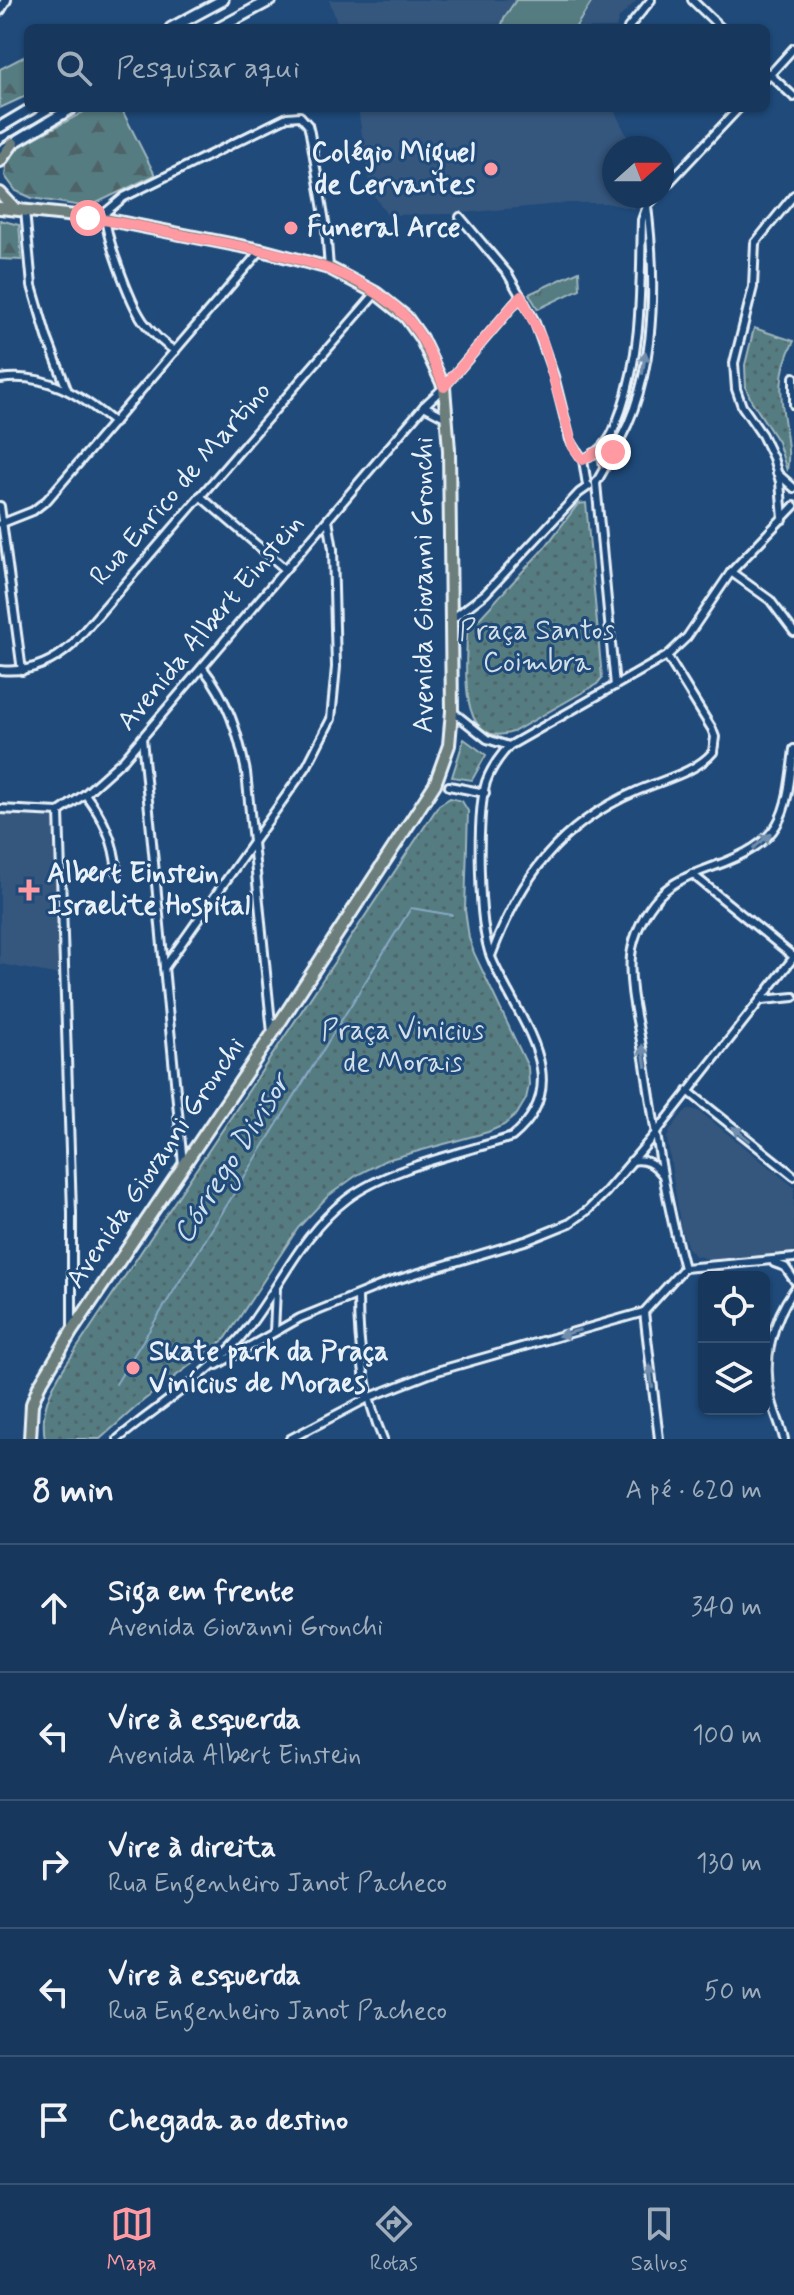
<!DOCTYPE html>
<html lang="pt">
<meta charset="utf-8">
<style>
:root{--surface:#17385c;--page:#203f62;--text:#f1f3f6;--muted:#9eacbb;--line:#365272;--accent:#ff9aa2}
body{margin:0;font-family:Mynerve,sans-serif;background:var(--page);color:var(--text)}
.controls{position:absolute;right:24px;bottom:24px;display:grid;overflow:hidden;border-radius:12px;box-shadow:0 2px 6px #0004}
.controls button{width:72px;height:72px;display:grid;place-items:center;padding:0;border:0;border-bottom:2px solid var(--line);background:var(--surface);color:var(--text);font:40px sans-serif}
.compass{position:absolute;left:602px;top:136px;width:72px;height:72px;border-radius:50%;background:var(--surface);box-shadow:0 2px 6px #0004;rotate:69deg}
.stop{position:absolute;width:24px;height:24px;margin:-18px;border:6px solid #ff9aa2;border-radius:50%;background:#fff}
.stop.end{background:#ff9aa2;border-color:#fff;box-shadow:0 2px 8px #0008}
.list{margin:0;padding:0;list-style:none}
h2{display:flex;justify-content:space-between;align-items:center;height:104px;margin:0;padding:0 32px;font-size:34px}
h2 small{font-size:26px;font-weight:400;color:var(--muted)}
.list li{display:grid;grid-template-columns:52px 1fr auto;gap:24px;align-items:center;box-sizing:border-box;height:128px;padding:0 32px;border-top:2px solid var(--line)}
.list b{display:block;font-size:30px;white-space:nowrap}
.list p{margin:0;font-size:26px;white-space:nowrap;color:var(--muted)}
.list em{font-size:26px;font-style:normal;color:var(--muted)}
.icon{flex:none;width:44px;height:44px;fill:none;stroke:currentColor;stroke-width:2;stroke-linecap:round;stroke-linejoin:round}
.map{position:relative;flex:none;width:794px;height:1439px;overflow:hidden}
.search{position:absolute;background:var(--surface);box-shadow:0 2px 6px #0004;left:24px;right:24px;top:24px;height:88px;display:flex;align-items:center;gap:20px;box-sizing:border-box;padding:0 28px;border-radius:12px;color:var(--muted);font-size:30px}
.sheet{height:744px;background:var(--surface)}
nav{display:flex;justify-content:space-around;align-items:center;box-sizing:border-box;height:112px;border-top:2px solid var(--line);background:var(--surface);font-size:22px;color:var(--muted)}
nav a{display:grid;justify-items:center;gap:4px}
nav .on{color:var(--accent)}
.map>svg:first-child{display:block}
.built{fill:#34577d}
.grass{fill:url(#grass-tufts);stroke:#9eb6bc;stroke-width:2}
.forest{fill:url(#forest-firs);stroke:#9eb6bc;stroke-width:2}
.park{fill:url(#park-dots);stroke:#9eb6bc;stroke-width:2}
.garden{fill:#557b81;stroke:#9eb6bc;stroke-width:2}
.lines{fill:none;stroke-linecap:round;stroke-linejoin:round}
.stream{stroke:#88aac6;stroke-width:2}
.minor-casing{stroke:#e8f1f8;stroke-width:12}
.tertiary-casing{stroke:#e8f1f8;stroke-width:14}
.secondary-casing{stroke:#e8f1f8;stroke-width:15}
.primary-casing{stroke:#e8f1f8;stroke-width:16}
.minor{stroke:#1f4a7a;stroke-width:6}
.tertiary{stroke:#1f4a7a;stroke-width:8}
.secondary{stroke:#1f4a7a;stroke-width:9}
.primary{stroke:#6c7e7c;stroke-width:10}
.oneway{fill:#6f8dac}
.route{stroke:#ff9aa2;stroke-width:10}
.poi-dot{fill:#ff9aa2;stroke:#1f4a7a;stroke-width:3}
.labels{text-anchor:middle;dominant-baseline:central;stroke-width:6;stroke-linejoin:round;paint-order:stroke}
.poi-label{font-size:28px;font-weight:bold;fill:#e8f1f8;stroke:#1f4a7a;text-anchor:start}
.street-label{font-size:28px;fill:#e8f1f8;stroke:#1f4a7a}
.park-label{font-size:28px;fill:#d2dfe6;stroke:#1f4a7a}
.water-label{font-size:30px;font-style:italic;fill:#d0dfec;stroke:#1f4a7a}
</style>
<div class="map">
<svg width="794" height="1439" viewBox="0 0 794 1439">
<defs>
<pattern id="grass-tufts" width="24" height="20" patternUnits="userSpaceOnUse" patternTransform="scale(2)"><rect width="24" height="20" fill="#557b81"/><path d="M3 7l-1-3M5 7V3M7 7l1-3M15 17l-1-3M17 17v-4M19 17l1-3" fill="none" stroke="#4e6468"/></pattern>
<pattern id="forest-firs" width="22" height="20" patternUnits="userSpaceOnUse" patternTransform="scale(2)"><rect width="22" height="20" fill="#557b81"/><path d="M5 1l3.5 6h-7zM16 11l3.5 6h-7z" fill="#4e6468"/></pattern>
<pattern id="park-dots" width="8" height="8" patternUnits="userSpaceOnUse" patternTransform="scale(2)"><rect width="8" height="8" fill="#557b81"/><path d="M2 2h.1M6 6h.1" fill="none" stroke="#4e6468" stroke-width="1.8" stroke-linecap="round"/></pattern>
</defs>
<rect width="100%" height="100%" fill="#1f4a7a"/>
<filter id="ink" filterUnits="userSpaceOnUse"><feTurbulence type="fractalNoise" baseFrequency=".0125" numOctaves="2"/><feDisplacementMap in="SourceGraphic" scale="16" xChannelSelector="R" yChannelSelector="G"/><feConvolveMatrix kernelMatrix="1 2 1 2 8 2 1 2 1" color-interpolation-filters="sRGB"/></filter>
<g filter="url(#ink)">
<g class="built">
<polygon points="329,0 637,0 619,18 616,28 339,28"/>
<polygon points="358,108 613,108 633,148 614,148 614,196 640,196 634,209 606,203 570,203 453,214 387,215 370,189"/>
<polygon points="0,810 57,816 60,975 0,964"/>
<polygon points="691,1109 699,1111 794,1187 794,1254 714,1261 694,1255 688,1248 681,1229 667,1138 670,1130 684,1112"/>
</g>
<polygon class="grass" points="579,271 580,289 538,309 529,294"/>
<g class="forest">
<polygon points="27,55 28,95 0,108 0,69"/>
<polygon points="91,108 121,108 155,175 88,207 32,198 16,191 5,176 7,158 18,147"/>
<polygon points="0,220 19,225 22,260 0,259"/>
</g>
<g class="park">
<path d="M754,328l40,13c-28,50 0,89 -7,130l-9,-29 -27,-42 -5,-12 -1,-23z"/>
<path d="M586,503l16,175 -5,6 -84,48c-57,19 -46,-69 -46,-100l79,-86 32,-42z"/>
<polygon points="464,739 486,755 472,780 452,777"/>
<path d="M450,798l12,3 6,10 -3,99 4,28 5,15 54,114 1,18 -3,14 -9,15 -13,11 -16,7 -102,28 -29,15 -29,21 -30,32 -72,110 -82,62 -44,39h-55c-5,-29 5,-49 20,-73l374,-561z"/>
</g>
<polygon class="garden" points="516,0 593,0 575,28 501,28 504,18"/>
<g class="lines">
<polyline class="stream" points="116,1384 411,908 452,915"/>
<defs>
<g id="minor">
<polyline points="692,0 721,28"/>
<polyline points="628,28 651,0"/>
<polyline points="766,71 794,97"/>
<polyline points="766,79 794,48"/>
<polyline points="662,190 739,108"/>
<polyline points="25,210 32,286 47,337 67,389"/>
<polyline points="460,217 508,274 534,320 554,376 570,440 583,460 587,485"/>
<path d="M175,351c-13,-8 -23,-18 -32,-30 -12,-17 -41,-91 -37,-109l18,-15 163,-80 13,-1 8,9 2,8 16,95 3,40"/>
<polyline points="794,377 794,405"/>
<path d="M0,379c45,-7 81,16 114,44"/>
<polyline points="424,406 445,417"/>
<path d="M597,452c15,-12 17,-23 24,-41 22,-65 19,-124 21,-191l5,-14 9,-10"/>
<polyline points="583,460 594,453 603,456 604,469 596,483"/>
<path d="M605,463c52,-68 52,-176 42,-257"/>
<polyline points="777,473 794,488"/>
<polyline points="596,483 615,686"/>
<polyline points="200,496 285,569"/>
<polyline points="0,506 22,671"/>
<polyline points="783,519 780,482 773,458 762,435 742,406 736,389 734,363 753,287 755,243 794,195"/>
<polyline points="0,524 33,511 47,500 261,250"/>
<polyline points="731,572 770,600 794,632"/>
<polyline points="452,619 485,594 579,493 589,486"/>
<path d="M203,668c25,32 35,64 43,104l26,261"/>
<path d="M0,670c28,3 51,-6 72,-25l304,-352"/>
<polyline points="452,711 487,739 509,746"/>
<polyline points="142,738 183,1164"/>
<polyline points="449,786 485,793"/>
<path d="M85,794c19,25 29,46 32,78"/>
<polyline points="0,809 59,812 85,794 124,759 424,406 444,387 521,296"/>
<polyline points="59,812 72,1212 72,1328"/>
<polyline points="692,874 794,957"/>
<path d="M491,956c29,-78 68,-131 146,-165 25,-11 58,-18 76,-39l2,-15 -3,-8 -45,-73"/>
<polyline points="164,968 307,766 331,719 336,667 333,549 328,520"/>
<polyline points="762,1000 794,997"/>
<polyline points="688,1091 794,1176"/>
<path d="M631,1161c14,-3 22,2 31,13"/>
<polyline points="774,1263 785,1267 794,1280"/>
<path d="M684,1268c-19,-69 -29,-139 -40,-210 -5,-32 -16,-69 -13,-102 2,-21 14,-45 28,-60 14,-15 34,-22 53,-29 71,-25 74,-48 82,-118"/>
<path d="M358,1296c0,48 6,99 25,143"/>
<polyline points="644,1312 659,1439"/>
<polyline points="274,1332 276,1289"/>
<polyline points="217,1365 300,1318 389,1282 528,1240 570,1223 588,1210 605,1193 656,1133 794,957"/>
<path d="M118,1439c40,-34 87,-61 122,-101 38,-45 58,-102 107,-139 40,-31 115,-46 165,-62 68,-56 2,-122 -21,-180 -13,-32 -15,-142 -5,-175 5,-14 14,-26 23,-36l158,-90 20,-19 44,-65 63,-66"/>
<polyline points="290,1439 370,1397 437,1371 644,1312 684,1268 794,1258"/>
<path d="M784,1439c-3,-14 -10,-27 -13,-42 -9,-37 1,-76 23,-107"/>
</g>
<polyline id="tertiary" points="0,10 6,0"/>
<g id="secondary">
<polyline points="171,28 223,0"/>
<polyline points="219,28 271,0"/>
<polyline points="0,127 32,108"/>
<polyline points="0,151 72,108"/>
</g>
<g id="primary">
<polyline points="0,161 13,143"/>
<polyline points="0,193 14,208"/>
<polyline points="0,208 104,219 261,250 329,268 376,293 406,317 421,338 444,387 449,450 452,711 449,745 435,784 273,1033 72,1331 39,1386 32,1404 30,1439"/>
</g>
</defs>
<use href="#minor" class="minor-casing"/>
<use href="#tertiary" class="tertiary-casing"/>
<use href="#secondary" class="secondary-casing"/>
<use href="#primary" class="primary-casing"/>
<use href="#minor" class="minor"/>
<use href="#tertiary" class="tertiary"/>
<use href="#secondary" class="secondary"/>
<use href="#primary" class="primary"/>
</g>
<defs><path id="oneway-solid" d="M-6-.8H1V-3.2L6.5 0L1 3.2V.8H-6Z" transform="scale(2)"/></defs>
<g class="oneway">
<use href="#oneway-solid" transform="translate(644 363) rotate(-81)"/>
<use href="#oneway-solid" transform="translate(762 841) rotate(-40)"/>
<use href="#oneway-solid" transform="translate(644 1056) rotate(-99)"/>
<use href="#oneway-solid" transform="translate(741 1134) rotate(-141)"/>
<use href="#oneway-solid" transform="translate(569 1333) rotate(164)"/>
<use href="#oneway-solid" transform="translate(651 1376) rotate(-97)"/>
</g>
</g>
<g class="lines" filter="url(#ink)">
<path class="route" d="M88,218c37,4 73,13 109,20 72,14 155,24 209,79 18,20 28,45 38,70l77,-91 22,46 30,105 10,13 14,-8 4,2 4,9 8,-11"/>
</g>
<g class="poi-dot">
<circle cx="491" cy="169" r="8"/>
<circle cx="291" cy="228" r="8"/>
<path d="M25 878h8v8h8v8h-8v8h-8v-8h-8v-8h8z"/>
<circle cx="133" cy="1368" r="8"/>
</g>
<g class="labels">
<g class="poi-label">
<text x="475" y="153" text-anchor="end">Colégio Miguel<tspan x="475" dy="32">de Cervantes</tspan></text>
<text x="307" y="228">Funeral Arce</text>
<text x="47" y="874">Albert Einstein<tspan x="47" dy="32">Israelite Hospital</tspan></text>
<text x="149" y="1352">Skate park da Praça<tspan x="149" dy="32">Vinícius de Moraes</tspan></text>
</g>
<g class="street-label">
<text transform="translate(181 484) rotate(-49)">Rua Enrico de Martino</text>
<text transform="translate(424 585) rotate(-90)">Avenida Giovanni Gronchi</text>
<text transform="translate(211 623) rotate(-50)">Avenida Albert Einstein</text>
<text transform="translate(156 1163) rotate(-56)">Avenida Giovanni Gronchi</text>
</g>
<g class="park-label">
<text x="537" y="631">Praça Santos<tspan x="537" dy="32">Coimbra</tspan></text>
<text x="403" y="1031">Praça Vinicius<tspan x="403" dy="32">de Morais</tspan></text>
</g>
<g class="water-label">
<text transform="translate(232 1159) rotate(-58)">Córrego Divisor</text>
</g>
</g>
</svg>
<div class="controls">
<button><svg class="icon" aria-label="locate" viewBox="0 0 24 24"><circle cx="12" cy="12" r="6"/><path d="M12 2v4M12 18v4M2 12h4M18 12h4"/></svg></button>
<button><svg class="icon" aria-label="layers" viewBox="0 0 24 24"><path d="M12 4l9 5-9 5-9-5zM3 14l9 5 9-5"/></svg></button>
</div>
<svg class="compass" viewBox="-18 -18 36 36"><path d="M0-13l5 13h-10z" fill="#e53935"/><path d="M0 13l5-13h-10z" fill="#9eacbb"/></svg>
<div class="stop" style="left:88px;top:218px"></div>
<div class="stop end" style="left:613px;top:452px"></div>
<div class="search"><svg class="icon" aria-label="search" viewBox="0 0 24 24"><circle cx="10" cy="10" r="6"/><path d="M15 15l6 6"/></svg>Pesquisar aqui</div>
</div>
<section class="sheet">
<h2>8 min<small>A pé · 620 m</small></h2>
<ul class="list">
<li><svg class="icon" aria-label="ahead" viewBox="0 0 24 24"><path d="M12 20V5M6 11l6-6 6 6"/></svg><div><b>Siga em frente</b><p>Avenida Giovanni Gronchi</p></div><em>340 m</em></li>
<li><svg class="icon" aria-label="left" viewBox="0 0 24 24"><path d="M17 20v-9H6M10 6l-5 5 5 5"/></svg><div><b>Vire à esquerda</b><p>Avenida Albert Einstein</p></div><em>100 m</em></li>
<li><svg class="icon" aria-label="right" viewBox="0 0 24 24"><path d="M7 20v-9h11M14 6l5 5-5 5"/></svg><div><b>Vire à direita</b><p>Rua Engenheiro Janot Pacheco</p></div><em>130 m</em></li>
<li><svg class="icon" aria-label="left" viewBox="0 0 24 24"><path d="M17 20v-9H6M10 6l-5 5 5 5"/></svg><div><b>Vire à esquerda</b><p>Rua Engenheiro Janot Pacheco</p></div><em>50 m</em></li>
<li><svg class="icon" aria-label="arrive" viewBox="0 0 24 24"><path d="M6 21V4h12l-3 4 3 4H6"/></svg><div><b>Chegada ao destino</b></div></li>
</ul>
</section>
<nav>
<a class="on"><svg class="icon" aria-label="map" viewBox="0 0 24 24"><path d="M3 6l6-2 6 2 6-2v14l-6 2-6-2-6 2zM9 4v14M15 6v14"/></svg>Mapa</a>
<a><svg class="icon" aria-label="directions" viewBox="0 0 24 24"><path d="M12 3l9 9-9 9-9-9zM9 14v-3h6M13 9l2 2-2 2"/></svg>Rotas</a>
<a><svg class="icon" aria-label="saved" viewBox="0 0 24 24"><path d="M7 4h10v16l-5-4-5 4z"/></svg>Salvos</a>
</nav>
